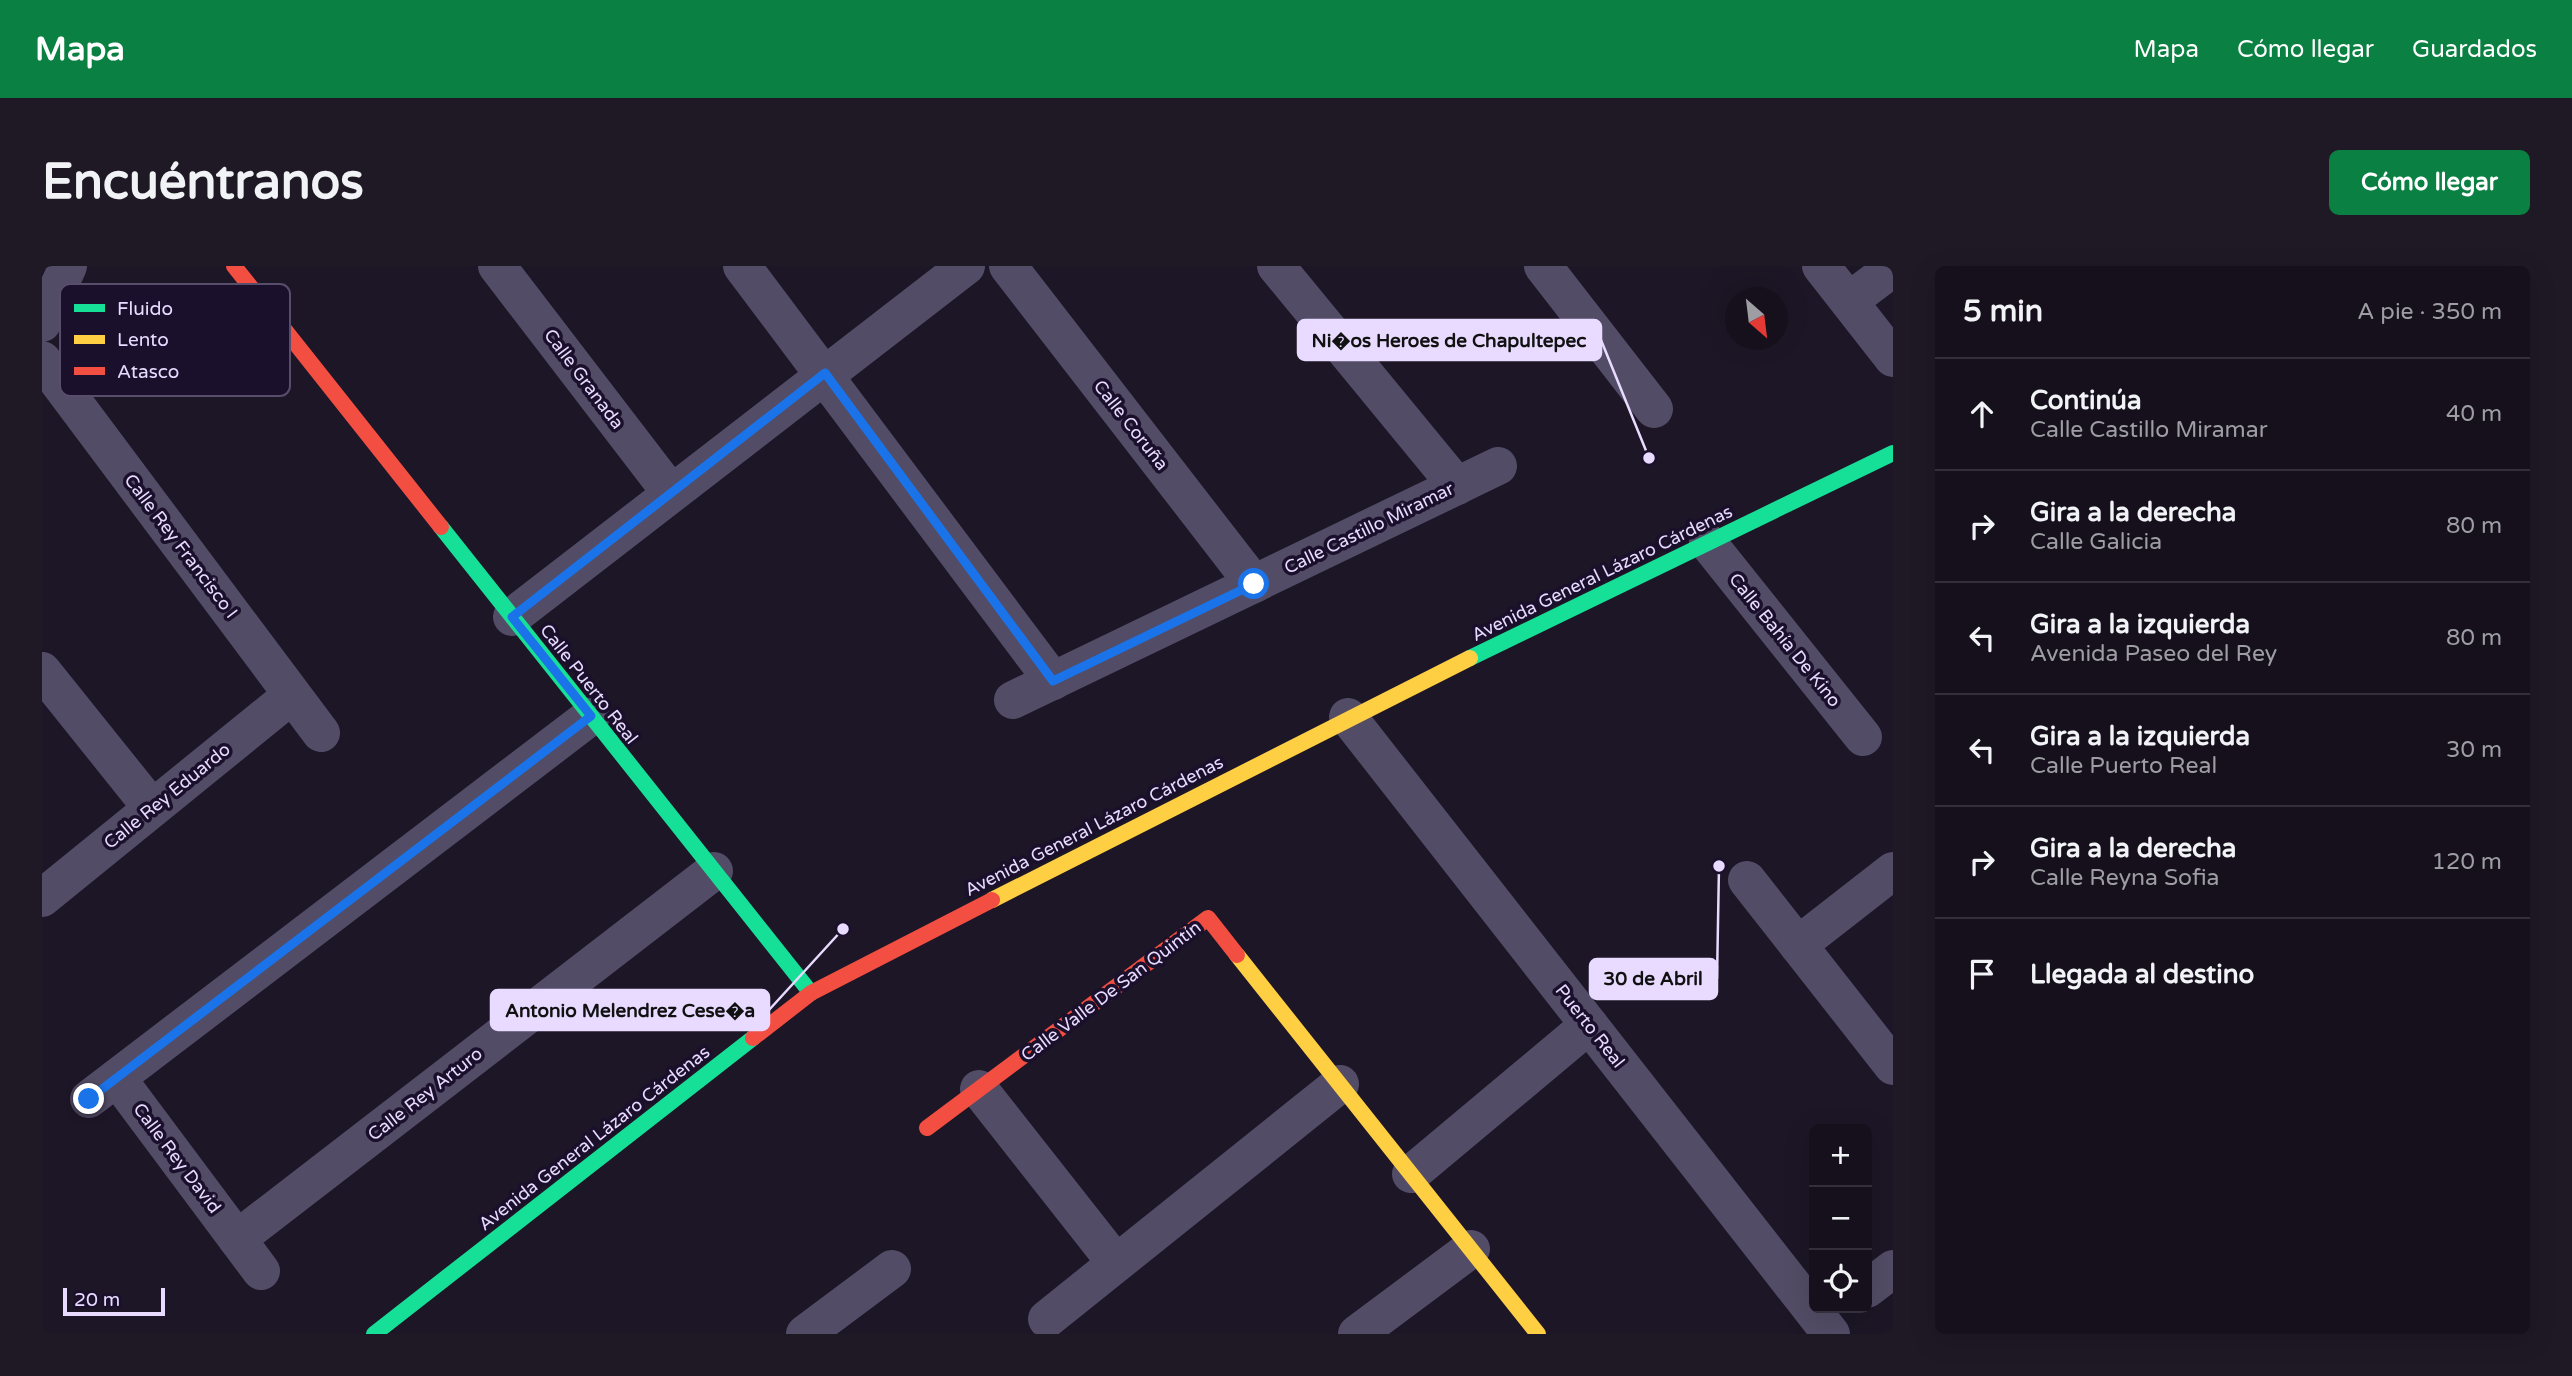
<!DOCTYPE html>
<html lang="es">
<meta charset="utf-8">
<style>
:root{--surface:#15101c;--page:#1e1925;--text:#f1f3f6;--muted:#9d9da3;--line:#34303b;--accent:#0b8043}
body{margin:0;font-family:"Varela Round",sans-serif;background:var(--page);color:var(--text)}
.controls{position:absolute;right:21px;bottom:21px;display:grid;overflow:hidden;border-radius:10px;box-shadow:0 7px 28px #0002}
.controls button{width:63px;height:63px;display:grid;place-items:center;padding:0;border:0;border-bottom:2px solid var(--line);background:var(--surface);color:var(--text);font:35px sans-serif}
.compass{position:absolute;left:1683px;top:21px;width:63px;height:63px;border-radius:50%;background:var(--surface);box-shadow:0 7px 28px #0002;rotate:152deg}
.scale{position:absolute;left:21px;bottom:18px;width:102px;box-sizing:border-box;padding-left:7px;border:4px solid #e8dbff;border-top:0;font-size:19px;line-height:24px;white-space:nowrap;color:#e8dbff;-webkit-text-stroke:5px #1b102c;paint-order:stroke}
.stop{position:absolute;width:21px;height:21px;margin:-16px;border:5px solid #1a73e8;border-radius:50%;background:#fff}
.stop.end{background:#1a73e8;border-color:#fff;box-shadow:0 2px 7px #0008}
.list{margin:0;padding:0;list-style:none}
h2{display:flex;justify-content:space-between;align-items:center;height:91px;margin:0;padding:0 28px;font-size:30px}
h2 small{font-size:23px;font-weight:400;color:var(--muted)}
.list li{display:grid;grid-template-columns:46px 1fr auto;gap:21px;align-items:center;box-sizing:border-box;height:112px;padding:0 28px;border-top:2px solid var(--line)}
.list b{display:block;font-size:26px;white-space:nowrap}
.list p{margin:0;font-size:23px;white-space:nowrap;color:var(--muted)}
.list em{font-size:23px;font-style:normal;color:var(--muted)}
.icon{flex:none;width:38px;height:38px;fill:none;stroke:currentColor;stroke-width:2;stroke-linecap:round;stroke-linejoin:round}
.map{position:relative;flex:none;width:1851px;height:1068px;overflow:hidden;border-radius:10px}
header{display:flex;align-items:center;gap:42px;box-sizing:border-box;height:98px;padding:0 35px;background:var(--accent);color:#fff}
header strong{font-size:33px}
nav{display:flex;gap:38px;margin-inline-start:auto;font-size:24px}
.intro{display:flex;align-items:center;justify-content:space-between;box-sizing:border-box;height:168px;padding:0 42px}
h1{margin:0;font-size:49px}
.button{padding:18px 32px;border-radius:10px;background:var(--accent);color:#fff;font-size:24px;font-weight:700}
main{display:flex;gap:42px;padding:0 42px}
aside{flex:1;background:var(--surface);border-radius:10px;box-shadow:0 7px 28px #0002}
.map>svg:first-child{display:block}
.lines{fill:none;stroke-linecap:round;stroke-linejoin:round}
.street{stroke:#524c66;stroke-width:38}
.fast{stroke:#16e098;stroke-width:16}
.slow{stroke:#ffcf43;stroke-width:16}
.jam{stroke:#f24e42;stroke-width:16}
.route{stroke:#1a73e8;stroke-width:9}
.labels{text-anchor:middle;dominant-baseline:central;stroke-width:7;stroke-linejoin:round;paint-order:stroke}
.street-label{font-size:18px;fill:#e8dbff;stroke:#1b102c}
.key{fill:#1b102c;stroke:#584d6b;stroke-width:2}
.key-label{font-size:19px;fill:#e8dbff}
.leader{fill:none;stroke:#e8dbff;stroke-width:2.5}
.callout-dot{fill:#e8dbff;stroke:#1b102c;stroke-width:2.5}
.callout{fill:#e8dbff;stroke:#e8dbff;stroke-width:2.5}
.callout-label{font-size:19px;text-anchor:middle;font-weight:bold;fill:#111}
</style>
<header>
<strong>Mapa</strong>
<nav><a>Mapa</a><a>Cómo llegar</a><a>Guardados</a></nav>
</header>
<div class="intro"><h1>Encuéntranos</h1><a class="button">Cómo llegar</a></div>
<main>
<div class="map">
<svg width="1851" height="1068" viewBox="0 0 1851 1068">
<rect width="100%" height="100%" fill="#1c1626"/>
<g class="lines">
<g class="street">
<polyline points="455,0 629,227"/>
<polyline points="700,0 1011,415"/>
<polyline points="966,0 1212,318"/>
<polyline points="1234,0 1415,220"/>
<polyline points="1501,0 1612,143"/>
<polyline points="1779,0 1851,92"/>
<polyline points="1807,35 1851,2"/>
<polyline points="0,57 26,0"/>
<polyline points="0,94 279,467"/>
<polyline points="1666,277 1821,471"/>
<polyline points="470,351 924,0"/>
<polyline points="0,405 110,542"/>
<polyline points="971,434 1456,200"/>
<polyline points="1306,451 1789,1068"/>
<polyline points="1705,614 1851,800"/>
<polyline points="0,632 250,429"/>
<polyline points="1756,679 1851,605"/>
<polyline points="75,812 219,1005"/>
<polyline points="937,823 1074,997"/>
<polyline points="47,833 549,450"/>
<polyline points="1369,908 1547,759"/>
<polyline points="195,973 672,605"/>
<polyline points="1825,1023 1851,1003"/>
<polyline points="1005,1053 1298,818"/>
<polyline points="763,1068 850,1003"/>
<polyline points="1315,1068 1429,983"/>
</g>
<g class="fast">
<polyline points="399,261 769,727"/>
<polyline points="1428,392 1851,187"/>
<polyline points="332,1068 711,772"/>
</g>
<g class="slow">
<polyline points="950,634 1428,392"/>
<polyline points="1195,689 1496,1068"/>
</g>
<g class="jam">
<polyline points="192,0 399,261"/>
<polyline points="711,772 769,727 950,634"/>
<polyline points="885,862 1166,652 1195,689"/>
</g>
</g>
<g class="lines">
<polyline class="route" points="47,833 549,450 470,351 783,107 1011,415 1212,318"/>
</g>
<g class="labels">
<g class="street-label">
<text transform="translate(542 113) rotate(53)">Calle Granada</text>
<text transform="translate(1089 159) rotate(52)">Calle Coruña</text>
<text transform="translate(1327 262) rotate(-26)">Calle Castillo Miramar</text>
<text transform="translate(139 280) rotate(53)">Calle Rey Francisco I</text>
<text transform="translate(1560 307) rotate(-26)">Avenida General Lázaro Cárdenas</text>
<text transform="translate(1743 374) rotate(51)">Calle Bahía De Kino</text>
<text transform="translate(547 418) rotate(52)">Calle Puerto Real</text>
<text transform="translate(125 530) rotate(-39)">Calle Rey Eduardo</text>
<text transform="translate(1052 560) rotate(-27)">Avenida General Lázaro Cárdenas</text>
<text transform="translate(1069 725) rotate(-37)">Calle Valle De San Quintín</text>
<text transform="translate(1548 760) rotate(52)">Puerto Real</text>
<text transform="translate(383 828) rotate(-38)">Calle Rey Arturo</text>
<text transform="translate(552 872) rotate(-38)">Avenida General Lázaro Cárdenas</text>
<text transform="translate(135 892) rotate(53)">Calle Rey David</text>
</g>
</g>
<rect x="18" y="18" width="230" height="112" rx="10" class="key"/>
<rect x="32" y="38" width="31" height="8" fill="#16e098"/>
<rect x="32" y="69" width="31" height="9" fill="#ffcf43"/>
<rect x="32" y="101" width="31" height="8" fill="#f24e42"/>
<g class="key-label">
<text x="75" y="49">Fluido</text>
<text x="75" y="80">Lento</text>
<text x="75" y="112">Atasco</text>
</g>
<path class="leader" d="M1607 192L1559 74M1677 600L1675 713M801 663L727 744"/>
<g class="callout-dot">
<circle cx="1607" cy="192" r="7"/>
<circle cx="1677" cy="600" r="7"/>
<circle cx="801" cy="663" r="7"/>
</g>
<g class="callout">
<rect x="1256" y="54" width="303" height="40" rx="7"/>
<rect x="1548" y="693" width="127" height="40" rx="7"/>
<rect x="449" y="724" width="278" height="40" rx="7"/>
</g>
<g class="callout-label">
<text x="1407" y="81">Ni�os Heroes de Chapultepec</text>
<text x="1611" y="719">30 de Abril</text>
<text x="588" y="751">Antonio Melendrez Cese�a</text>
</g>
</svg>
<div class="controls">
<button>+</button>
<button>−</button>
<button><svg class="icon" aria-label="locate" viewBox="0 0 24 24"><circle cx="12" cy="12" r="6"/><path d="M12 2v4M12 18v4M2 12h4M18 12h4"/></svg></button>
</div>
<svg class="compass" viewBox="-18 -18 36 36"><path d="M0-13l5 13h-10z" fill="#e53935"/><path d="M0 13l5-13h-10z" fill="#9d9da3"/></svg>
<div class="scale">20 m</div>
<div class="stop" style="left:1212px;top:318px"></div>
<div class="stop end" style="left:47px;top:833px"></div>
</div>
<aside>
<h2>5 min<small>A pie · 350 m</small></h2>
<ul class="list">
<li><svg class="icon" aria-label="ahead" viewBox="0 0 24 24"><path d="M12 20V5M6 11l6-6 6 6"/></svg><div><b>Continúa</b><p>Calle Castillo Miramar</p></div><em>40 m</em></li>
<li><svg class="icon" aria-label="right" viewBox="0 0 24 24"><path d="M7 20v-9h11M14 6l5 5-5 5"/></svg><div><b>Gira a la derecha</b><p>Calle Galicia</p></div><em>80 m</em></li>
<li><svg class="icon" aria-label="left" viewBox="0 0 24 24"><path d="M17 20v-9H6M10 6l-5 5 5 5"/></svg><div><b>Gira a la izquierda</b><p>Avenida Paseo del Rey</p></div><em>80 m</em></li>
<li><svg class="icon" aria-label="left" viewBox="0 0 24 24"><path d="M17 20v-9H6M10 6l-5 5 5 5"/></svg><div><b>Gira a la izquierda</b><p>Calle Puerto Real</p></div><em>30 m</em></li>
<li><svg class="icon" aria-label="right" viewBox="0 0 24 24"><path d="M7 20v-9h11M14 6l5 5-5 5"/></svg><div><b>Gira a la derecha</b><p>Calle Reyna Sofia</p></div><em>120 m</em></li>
<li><svg class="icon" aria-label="arrive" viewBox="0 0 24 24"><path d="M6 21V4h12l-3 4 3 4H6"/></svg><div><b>Llegada al destino</b></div></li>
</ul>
</aside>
</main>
